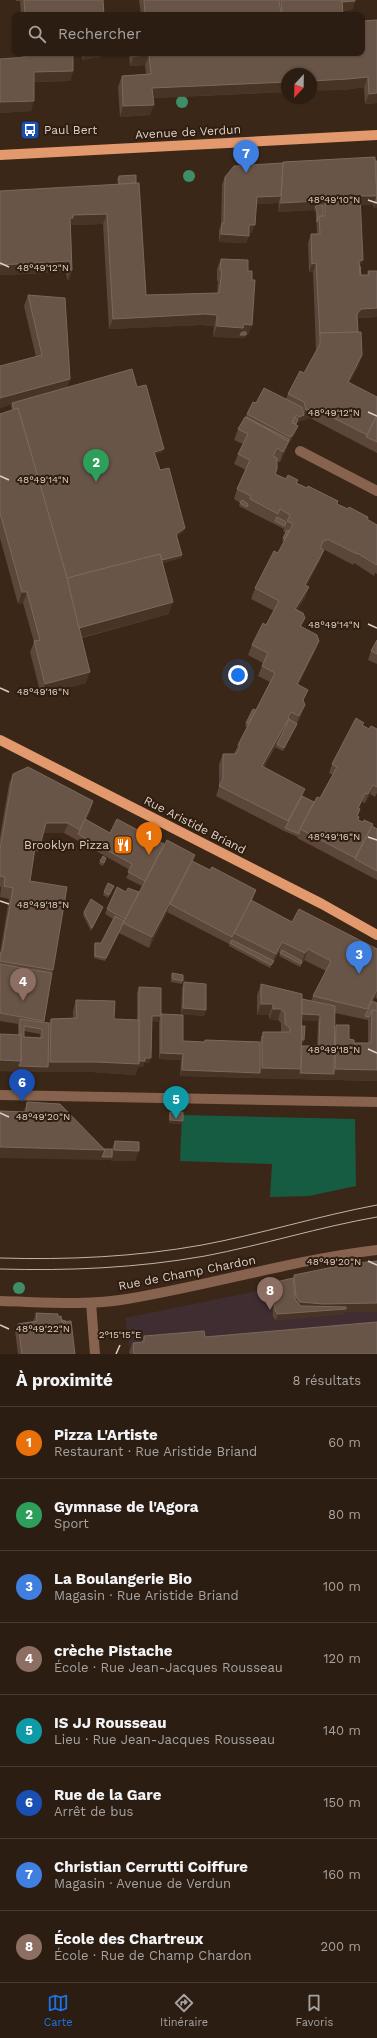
<!DOCTYPE html>
<html lang="fr">
<meta charset="utf-8">
<style>
:root{--surface:#2c1d12;--page:#382a20;--text:#f1f3f6;--muted:#a6a29f;--line:#483b32;--accent:#1a73e8}
body{margin:0;font-family:"Work Sans",sans-serif;background:var(--page);color:var(--text)}
.compass{position:absolute;left:281px;top:68px;width:36px;height:36px;border-radius:50%;background:var(--surface);box-shadow:0 1px 3px #0004;rotate:202deg}
.you{position:absolute;left:238px;top:675px;width:14px;height:14px;margin:-10px;border:3px solid #fff;border-radius:50%;background:#1a73e8;box-shadow:0 0 0 6px #1a73e833}
.badge{display:grid;place-items:center;width:26px;height:26px;border-radius:50%;background:var(--accent);color:#fff;font-size:13px;font-weight:700}
.pin{position:absolute;translate:-50% -33px;filter:drop-shadow(0 1px 2px #0008)}
.pin::after{content:'';position:absolute;top:21px;width:14px;height:12px;background:inherit;clip-path:polygon(0 0,100% 0,50% 100%)}
.list{margin:0;padding:0;list-style:none}
h2{display:flex;justify-content:space-between;align-items:center;height:52px;margin:0;padding:0 16px;font-size:17px}
h2 small{font-size:13px;font-weight:400;color:var(--muted)}
.list li{display:grid;grid-template-columns:26px 1fr auto;gap:12px;align-items:center;box-sizing:border-box;height:72px;padding:0 16px;border-top:1px solid var(--line)}
.list b{display:block;font-size:15px;white-space:nowrap}
.list p{margin:0;font-size:13px;white-space:nowrap;color:var(--muted)}
.list em{font-size:13px;font-style:normal;color:var(--muted)}
.icon{flex:none;width:22px;height:22px;fill:none;stroke:currentColor;stroke-width:2;stroke-linecap:round;stroke-linejoin:round}
.map{position:relative;flex:none;width:377px;height:1354px;overflow:hidden}
.search{position:absolute;background:var(--surface);box-shadow:0 1px 3px #0004;left:12px;right:12px;top:12px;height:44px;display:flex;align-items:center;gap:10px;box-sizing:border-box;padding:0 14px;border-radius:8px;color:var(--muted);font-size:15px}
.sheet{height:628px;background:var(--surface)}
nav{display:flex;justify-content:space-around;align-items:center;box-sizing:border-box;height:56px;border-top:1px solid var(--line);background:var(--surface);font-size:11px;color:var(--muted)}
nav a{display:grid;justify-items:center;gap:2px}
nav .on{color:var(--accent)}
.map>svg:first-child{display:block}
.education{fill:#402d31}
.green{fill:#165c42}
.lines{fill:none;stroke-linecap:round;stroke-linejoin:round}
.minor{stroke:#87634f;stroke-width:10}
.major{stroke:#e3996e;stroke-width:10}
.tram{stroke:#c2b4ab;stroke-width:1}
.tree{fill:#408e68}
.wall{fill:#5b4639;fill-rule:evenodd}
.shaded-wall{fill:#483425}
.building{fill:#695548;stroke:#7b685c;fill-rule:evenodd}
.ticks{fill:none;stroke:#ddd0c8;stroke-width:1.5}
.labels{text-anchor:middle;dominant-baseline:central;stroke-width:4;stroke-linejoin:round;paint-order:stroke}
.poi-label{font-size:12px;fill:#ddd0c8;stroke:#2f1d0f;text-anchor:start}
.street-label{font-size:12px;fill:#ddd0c8;stroke:#2f1d0f}
.ticks-label{font-size:10px;text-anchor:middle;fill:#ddd0c8;stroke:#2f1d0f;stroke-width:4;stroke-linejoin:round;paint-order:stroke}
</style>
<div class="map">
<svg width="377" height="1354" viewBox="0 0 377 1354">
<rect width="100%" height="100%" fill="#3a2718"/>
<polygon class="education" points="377,1269 377,1354 130,1354 125,1318 345,1273"/>
<polygon class="green" points="182,1115 355,1119 356,1186 309,1196 270,1197 272,1164 180,1161"/>
<g class="lines">
<g class="minor">
<polyline points="300,451 377,491"/>
<polyline points="0,1095 377,1102"/>
<path d="M0,1301c42,1 85,5 127,-2 84,-14 166,-39 250,-49"/>
<polyline points="91,1303 95,1354"/>
</g>
<g class="major">
<polyline points="0,155 377,135"/>
<polyline points="0,740 322,904 377,935"/>
</g>
<g class="tram">
<path d="M0,1258c68,2 135,-1 202,-13 59,-11 116,-29 175,-40"/>
<path d="M0,1269c69,2 137,-1 205,-13 58,-11 114,-29 172,-39"/>
</g>
</g>
<g class="tree">
<circle cx="182" cy="102" r="6"/>
<circle cx="189" cy="176" r="6"/>
<circle cx="19" cy="1288" r="6"/>
</g>
<g class="wall">
<polygon points="16,0 103,0 104,15 21,15 20,1 16,1"/>
<polygon points="139,0 355,0 355,1 352,10 343,11 343,15 141,15"/>
<polygon points="22,53 103,53 101,57 82,60 82,56 73,56 73,71 70,81 34,82 31,111 0,113 0,59 22,58"/>
<polygon points="129,53 362,53 377,103 365,104 364,87 344,90 287,74 287,92 153,98 150,115 120,117 118,87 122,76 146,74 145,65 130,66"/>
<polygon points="375,157 377,208 374,208 373,205 360,205 360,266 361,275 367,275 368,271 377,271 377,317 358,318 357,319 359,365 349,383 377,397 377,453 310,418 297,422 296,425 298,426 296,431 290,442 289,440 288,441 289,441 285,452 280,462 277,461 277,469 276,474 286,479 298,480 297,483 307,488 338,501 337,504 377,525 377,574 375,573 374,576 354,563 353,565 323,549 320,560 306,586 305,598 297,610 305,618 301,627 315,651 298,685 304,702 301,716 283,751 275,747 264,767 302,796 314,802 320,798 333,775 329,773 332,764 364,723 362,726 369,729 377,729 377,793 375,797 370,794 365,803 362,802 359,808 358,816 358,820 377,829 377,880 297,838 298,837 284,831 216,796 219,787 219,764 223,754 234,754 238,745 247,727 245,726 246,723 256,710 270,682 258,676 263,663 248,655 252,645 266,625 274,611 251,599 255,588 278,553 284,541 282,541 286,533 283,531 284,529 239,506 240,503 234,499 237,489 246,470 234,464 238,454 243,444 234,440 238,429 247,414 256,403 286,399 288,394 304,373 316,351 313,272 309,272 308,243 311,234 317,234 316,212 314,210 278,212 279,202 278,203 256,204 252,233 249,233 249,236 246,243 219,242 219,230 221,225 222,184 225,177 283,163 283,162"/>
<polygon points="119,176 136,183 146,295 217,293 218,281 217,281 217,269 221,259 248,271 252,279 252,325 248,335 246,335 245,338 213,337 214,326 201,325 109,329 103,224 71,225 72,270 69,280 67,280 66,272 0,275 118,184 117,179"/>
<polygon points="28,295 70,379 67,387 137,387 162,452 155,454 160,470 185,528 184,531 177,536 182,555 181,558 163,563 169,614 82,638 86,683 41,695 30,652 34,642 23,603 18,604 0,538 0,414 12,410 11,406 12,404 0,408 36,357 24,306"/>
<polygon points="377,640 377,664 368,660 371,651"/>
<path d="M13,774l80,27 -3,11 -4,7 24,14 83,28 17,9 46,20 -4,11 40,21 85,27v50l-2,-2 -2,4 4,2v78l-197,-5 1,-16 -22,-1v-38h-7l-3,42h-5l-1,4h-5l-3,8 -43,-3h-46l-46,-1v-37l18,1v-11l-18,-3v-68l9,-54 -9,-2 1,-10h-1v-50l9,-53zM43,833h21l66,37 -4,8 16,8 -3,6h-13l-19,17 -2,5 8,5 -12,24h-6l-1,3v12l11,3 14,-28 30,15 18,-36 62,32v2l41,22 9,-16 1,1 -1,3 21,11 4,-7 22,11 -13,25 -2,5 -9,-2 -41,-15 -4,11v20h12v4l9,1 3,3v9h-18l-3,10 -55,-2 -1,2 -21,-1 -44,-54 -2,6v27l-23,-1 -38,-19 -3,11v7l-22,1 -2,4h-5l8,-50 1,-3 -23,-89 5,-30 3,1 3,-10zM335,1013l33,7v23h-14l-5,-4 -13,-14 -1,5zM302,1020l16,1 -1,25h-15v-3h1l1,-3 -2,-14zM24,1031l16,3v4l-16,-1z"/>
<polygon points="106,858 103,866 99,864 100,861"/>
<polygon points="114,886 108,898 103,895 104,892"/>
<polygon points="103,907 102,910 91,931 83,915 84,912"/>
<polygon points="172,973 183,981 182,984 171,982 171,976"/>
<polygon points="184,982 206,1010 204,1016 181,1014 182,988"/>
<polygon points="27,1102 104,1149 112,1149 115,1141 135,1161 111,1161 111,1160 101,1160 24,1111"/>
<polygon points="170,1112 182,1124 169,1123 169,1115"/>
<polygon points="377,1261 377,1317 377,1312 345,1312 344,1314 276,1320 273,1317 272,1289 274,1284 293,1278 294,1275"/>
<polygon points="36,1313 58,1317 62,1320 75,1354 18,1354 15,1331 18,1324 33,1322"/>
<polygon points="144,1336 205,1337 377,1354 130,1354 129,1352 133,1343 141,1343"/>
</g>
<g class="shaded-wall">
<polygon points="355,1 352,10 339,11 342,2"/>
<polygon points="70,53 83,53 82,56 69,56"/>
<polygon points="85,53 103,53 101,57 82,60"/>
<polygon points="149,55 145,65 130,66 134,56"/>
<polygon points="73,71 70,81 30,82 34,72"/>
<polygon points="368,77 364,87 344,90 311,91 311,81"/>
<polygon points="287,82 287,92 149,98 152,88"/>
<polygon points="377,93 377,103 365,104 369,94"/>
<polygon points="34,101 31,111 0,113 0,102"/>
<polygon points="154,105 150,115 120,117 123,106"/>
<polygon points="281,196 278,203 254,204 257,197"/>
<polygon points="360,196 377,196 374,205 356,205"/>
<polygon points="319,199 325,199 321,208 315,207 314,210 278,212 281,203"/>
<polygon points="376,202 377,202 377,208 374,208"/>
<polygon points="107,214 103,224 70,225 70,218 73,215"/>
<polygon points="249,225 255,225 252,233 246,233"/>
<polygon points="221,234 249,236 246,243 219,242"/>
<polygon points="363,260 359,269 359,261"/>
<polygon points="70,261 66,272 0,275 0,265"/>
<polygon points="316,263 313,272 309,272 312,264"/>
<polygon points="70,270 72,270 69,280 67,280"/>
<polygon points="377,308 377,317 358,318 354,323 357,314 361,309"/>
<polygon points="205,314 217,315 214,326 201,325 109,329 113,319"/>
<polygon points="244,324 252,325 248,335 241,335 246,335 245,338 213,337 217,326"/>
<polygon points="362,355 359,365 344,392 348,382"/>
<polygon points="70,379 66,390 12,403 12,404 0,408 0,398"/>
<polygon points="314,408 310,418 297,422 293,430 299,417 304,415 306,410"/>
<polygon points="298,426 296,431 290,442 292,436"/>
<polygon points="289,441 285,452 280,462 283,452"/>
<polygon points="164,449 162,452 153,455 154,452"/>
<polygon points="185,528 184,531 175,537 176,534"/>
<polygon points="324,550 320,560 301,596 305,585"/>
<polygon points="182,555 181,558 69,588 68,585"/>
<polygon points="309,587 305,598 291,620 295,609"/>
<polygon points="22,592 27,592 23,603 18,604"/>
<polygon points="173,602 169,614 75,639 79,628"/>
<polygon points="319,641 315,651 293,694 297,684"/>
<polygon points="90,672 86,683 41,695 45,684"/>
<polygon points="305,705 301,716 283,751 297,724 299,716"/>
<polygon points="291,712 285,728 258,777 262,766"/>
<polygon points="373,785 370,794 365,803 368,794"/>
<polygon points="305,789 301,799 285,828 288,821"/>
<polygon points="365,793 362,802 355,816 358,808"/>
<polygon points="93,801 90,812 78,835 78,834 80,830"/>
<polygon points="46,823 68,823 64,833 42,833"/>
<polygon points="195,855 192,865 170,904 167,912 149,948 152,937"/>
<polygon points="282,942 279,952 270,968 276,954"/>
<polygon points="308,949 304,960 301,964 305,953"/>
<polygon points="377,990 375,997 365,1016 367,1009"/>
<polygon points="261,1004 273,1004 269,1015 257,1015"/>
<polygon points="183,1008 206,1010 204,1016 181,1014"/>
<polygon points="273,1009 281,1009 278,1020 269,1019"/>
<polygon points="300,1014 320,1015 318,1021 298,1020"/>
<polygon points="152,1016 161,1016 159,1022 150,1021"/>
<polygon points="299,1040 304,1040 303,1043 298,1043"/>
<polygon points="161,1053 183,1054 181,1060 159,1059"/>
<polygon points="145,1058 151,1058 149,1063 144,1063 143,1067 138,1067 135,1075 92,1072 46,1072 0,1071 0,1060 21,1061 48,1067 50,1062 138,1061"/>
<polygon points="262,1068 301,1069 298,1079 180,1076 182,1070 260,1073"/>
<polygon points="335,1069 377,1070 377,1081 298,1079 300,1073 334,1074"/>
<polygon points="170,1120 183,1121 182,1124 169,1123"/>
<polygon points="0,1147 105,1150 112,1157 111,1160 101,1160 0,1158"/>
<polygon points="114,1150 139,1151 135,1161 111,1161"/>
<polygon points="300,1302 377,1303 377,1312 345,1312 344,1314 276,1320 278,1314 297,1311"/>
</g>
<g class="building">
<polygon points="24,0 103,0 104,15 25,15"/>
<polygon points="144,0 279,0 281,15 145,15"/>
<polygon points="281,0 342,0 343,15 282,15"/>
<polygon points="342,0 355,0 355,1 342,2"/>
<polygon points="377,20 377,93 369,94 368,77 348,79 311,81 311,74 287,74 287,82 152,88 154,105 123,106 122,76 151,74 149,55 134,56 134,53 362,53 362,21"/>
<polygon points="26,53 73,53 73,71 34,72 34,101 0,102 0,59 27,57"/>
<polygon points="375,157 377,196 360,196 363,260 359,261 360,275 369,275 368,271 377,271 377,308 361,309 357,314 358,332 320,333 320,335 316,263 312,264 311,234 320,234 319,216 325,216 325,199 319,199 317,201 281,203 283,162"/>
<polygon points="375,161 377,161 377,202 376,202 376,199 377,196"/>
<polygon points="283,163 281,196 257,197 255,225 249,225 249,236 221,234 222,223 224,223 225,177 234,166"/>
<polygon points="136,175 136,183 119,184 119,176"/>
<polygon points="139,183 146,295 219,293 222,271 220,270 221,259 248,260 248,271 252,271 252,280 255,280 252,325 244,324 243,328 217,326 217,315 205,314 113,319 107,214 73,215 73,218 70,218 72,270 70,270 70,261 0,265 0,191"/>
<polygon points="317,205 323,205 323,216 319,216 317,222 317,209 315,207"/>
<polygon points="360,266 361,275 360,275"/>
<polygon points="28,295 65,298 70,379 0,398 0,366 42,355"/>
<polygon points="242,332 246,332 246,335 240,335"/>
<polygon points="361,332 362,355 348,382 377,397 377,415 367,435 314,408 306,410 304,402 288,394 300,371 304,373 320,344 320,333"/>
<polygon points="132,369 137,387 146,385 164,449 154,452 160,470 169,468 185,528 176,534 182,555 162,560 160,554 67,578 18,408 14,410 12,403"/>
<polygon points="264,388 302,407 304,415 299,417 296,415 292,422 298,426 292,436 291,435 290,437 247,414 253,402 256,403"/>
<polygon points="18,408 67,578 90,672 45,684 34,641 40,640 27,592 22,592 0,513 0,414"/>
<polygon points="377,416 377,442 366,437"/>
<polygon points="245,417 289,441 283,452 277,448 273,456 277,458 277,469 275,474 286,479 288,475 298,480 296,483 307,488 308,486 338,501 337,504 348,509 349,507 368,517 367,519 377,525 377,565 357,553 357,554 327,539 326,541 324,540 320,548 324,550 305,585 309,587 295,609 303,613 305,618 300,626 317,635 319,641 297,684 308,690 303,700 305,705 299,716 291,712 288,717 289,718 262,766 305,789 288,821 219,786 223,779 223,754 236,754 240,746 238,745 275,673 262,666 268,653 252,645 263,623 266,625 279,601 255,588 274,551 278,553 293,524 287,521 290,515 280,509 278,514 250,499 251,496 237,489 250,460 238,454 248,434 238,429"/>
<polygon points="246,417 289,439 288,441"/>
<polygon points="295,417 298,419 296,424 292,423"/>
<polygon points="242,500 248,504 247,507 240,503"/>
<polygon points="277,517 286,522 285,526 275,521"/>
<polygon points="287,530 289,531 285,539 283,538"/>
<polygon points="160,554 173,602 79,628 67,578"/>
<polygon points="377,640 377,654 371,651"/>
<polygon points="253,709 256,710 248,724 246,723"/>
<polygon points="356,718 364,723 362,725 369,729 371,726 377,729 377,787 373,785 368,794 365,793 358,808 360,809 357,816 359,817 358,820 363,822 364,820 373,824 355,858 300,829 317,797 320,798 337,767 332,764"/>
<polygon points="289,719 297,724 284,748 277,744 285,728"/>
<polygon points="28,767 93,801 80,830 68,823 46,823 41,842 36,841 30,881 67,887 53,970 0,961 0,953 2,952 13,888 4,886 5,877 0,876 0,849 13,774"/>
<polygon points="302,796 314,802 300,829 299,834 285,828"/>
<polygon points="85,819 110,833 117,819 164,844 145,881 128,872 132,864 78,834"/>
<polygon points="372,826 377,829 377,871 355,859"/>
<polygon points="167,840 195,855 152,937 123,923"/>
<polygon points="103,856 106,858 104,863 100,861"/>
<polygon points="192,861 210,870 212,867 256,890 232,937 170,904"/>
<polygon points="108,883 114,886 109,895 104,892"/>
<polygon points="117,887 126,892 128,888 139,892 125,919 107,909"/>
<polygon points="91,899 103,907 92,928 84,912"/>
<polygon points="251,900 292,922 299,909 377,949 377,990 367,1009 313,996 331,961 308,949 305,953 282,942 276,954 234,933"/>
<polygon points="115,916 124,921 120,930 106,958 95,956 95,943 101,943"/>
<polygon points="232,940 274,961 271,965 230,943"/>
<polygon points="282,950 302,961 301,964 280,953"/>
<polygon points="0,964 52,973 44,1021 0,1013"/>
<polygon points="172,973 183,975 183,981 173,979"/>
<polygon points="184,982 206,984 206,1010 183,1008"/>
<polygon points="261,984 302,994 301,1069 262,1068 262,1036 263,1037 263,1032 290,1032 290,1028 285,1024 285,1013 281,1009 273,1009 273,1004 261,1004"/>
<polygon points="139,987 161,988 161,1016 152,1016 151,1058 145,1058 145,1061 139,1061"/>
<polygon points="302,999 335,1006 334,1074 300,1073 301,1069 302,1046 319,1046 320,1015 302,1014"/>
<polygon points="76,1000 115,1001 114,1019 139,1020 139,1064 96,1062 50,1062 51,1019 77,1018"/>
<polygon points="372,1001 377,1003 377,1011 372,1010 369,1017 365,1016"/>
<polygon points="372,1010 377,1011 377,1070 335,1069 336,1025 349,1025 349,1039 354,1040 354,1043 371,1043"/>
<polygon points="161,1014 183,1015 183,1041 205,1042 205,1040 260,1042 260,1073 182,1070 183,1054 161,1053"/>
<path d="M20,1019l29,4 -1,44 -29,-1 2,-5v-26h-1zM24,1026l18,3v9l-18,-1z"/>
<polygon points="302,1026 305,1026 304,1040 302,1040"/>
<polygon points="0,1034 21,1035 21,1061 0,1060"/>
<polygon points="27,1102 60,1104 105,1150 0,1147 0,1111 26,1112"/>
<polygon points="170,1112 183,1112 183,1121 170,1120"/>
<polygon points="115,1141 139,1142 139,1151 114,1150"/>
<polygon points="104,1149 112,1149 112,1157 102,1157 105,1150"/>
<polygon points="377,1261 377,1303 323,1304 300,1302 296,1296 294,1275 348,1264"/>
<polygon points="293,1278 295,1300 301,1306 346,1307 346,1309 278,1314 275,1311 274,1284 276,1282"/>
<polygon points="36,1313 58,1314 58,1317 61,1316 62,1322 71,1321 75,1354 22,1354 18,1324 37,1321"/>
<polygon points="62,1320 66,1321 66,1322 62,1322"/>
<polygon points="377,1322 377,1354 134,1354 133,1343 144,1342 144,1336 204,1331 205,1337"/>
</g>
<path class="ticks" d="M368,200l9,3M0,263l9,4M368,412l9,4M0,476l9,4M368,624l9,4M0,688l9,4M368,837l9,3M0,901l9,3M368,1049l9,4M0,1113l9,4M368,1261l9,4M0,1325l9,4M116,1354l4,-9"/>
<defs>
<symbol id="bus-square" viewBox="-11 -11 22 22"><rect x="-9" y="-9" width="18" height="18" rx="4" fill="#1a4fb4" stroke="#2f1d0f"/><path d="M-5-6H5V4H4V6H2V4H-2V6H-4V4H-5ZM-3.5-4V0h7V-4ZM-3.5 1.2v1.5H-2V1.2ZM2 1.2v1.5H3.5V1.2Z" fill="#fff"/></symbol>
<symbol id="restaurant-square" viewBox="-11 -11 22 22"><rect x="-9" y="-9" width="18" height="18" rx="4" fill="#e8710a" stroke="#2f1d0f"/><path d="M-5-6h1v4h1v-4h1v4h1v-4h1v5L-1.5 .5V6h-2V.5L-5-1ZM5-6V6H3V1.5H1.5Q1.5-4 5-6Z" fill="#fff"/></symbol>
</defs>
<g fill-rule="evenodd">
<use href="#bus-square" x="19" y="119" width="22" height="22"/>
<use href="#restaurant-square" x="112" y="834" width="22" height="22"/>
</g>
<g class="labels">
<g class="poi-label">
<text x="44" y="130">Paul Bert</text>
<text x="109" y="845" text-anchor="end">Brooklyn Pizza</text>
</g>
<g class="street-label">
<text transform="translate(188 132) rotate(-3)">Avenue de Verdun</text>
<text transform="translate(195 825) rotate(27)">Rue Aristide Briand</text>
<text transform="translate(187 1273) rotate(-11)">Rue de Champ Chardon</text>
</g>
</g>
<g class="ticks-label">
<text x="334" y="203">48°49'10"N</text>
<text x="43" y="271">48°49'12"N</text>
<text x="334" y="416">48°49'12"N</text>
<text x="43" y="483">48°49'14"N</text>
<text x="334" y="628">48°49'14"N</text>
<text x="43" y="695">48°49'16"N</text>
<text x="334" y="840">48°49'16"N</text>
<text x="43" y="908">48°49'18"N</text>
<text x="334" y="1053">48°49'18"N</text>
<text x="43" y="1120">48°49'20"N</text>
<text x="334" y="1265">48°49'20"N</text>
<text x="43" y="1332">48°49'22"N</text>
<text x="120" y="1338">2°15'15"E</text>
</g>
</svg>
<svg class="compass" viewBox="-18 -18 36 36"><path d="M0-13l5 13h-10z" fill="#e53935"/><path d="M0 13l5-13h-10z" fill="#a6a29f"/></svg>
<div class="you"></div>
<div class="pin badge" style="left:149px;top:855px;background:#e8710a">1</div>
<div class="pin badge" style="left:96px;top:482px;background:#2e9e5b">2</div>
<div class="pin badge" style="left:359px;top:974px;background:#3f7fe0">3</div>
<div class="pin badge" style="left:23px;top:1001px;background:#8d6e63">4</div>
<div class="pin badge" style="left:176px;top:1119px;background:#0f9aa8">5</div>
<div class="pin badge" style="left:22px;top:1102px;background:#1a4fb4">6</div>
<div class="pin badge" style="left:246px;top:173px;background:#3f7fe0">7</div>
<div class="pin badge" style="left:270px;top:1310px;background:#8d6e63">8</div>
<div class="search"><svg class="icon" aria-label="search" viewBox="0 0 24 24"><circle cx="10" cy="10" r="6"/><path d="M15 15l6 6"/></svg>Rechercher</div>
</div>
<section class="sheet">
<h2>À proximité<small>8 résultats</small></h2>
<ul class="list">
<li><span class="badge" style="background:#e8710a">1</span><div><b>Pizza L'Artiste</b><p>Restaurant · Rue Aristide Briand</p></div><em>60 m</em></li>
<li><span class="badge" style="background:#2e9e5b">2</span><div><b>Gymnase de l'Agora</b><p>Sport</p></div><em>80 m</em></li>
<li><span class="badge" style="background:#3f7fe0">3</span><div><b>La Boulangerie Bio</b><p>Magasin · Rue Aristide Briand</p></div><em>100 m</em></li>
<li><span class="badge" style="background:#8d6e63">4</span><div><b>crèche Pistache</b><p>École · Rue Jean-Jacques Rousseau</p></div><em>120 m</em></li>
<li><span class="badge" style="background:#0f9aa8">5</span><div><b>IS JJ Rousseau</b><p>Lieu · Rue Jean-Jacques Rousseau</p></div><em>140 m</em></li>
<li><span class="badge" style="background:#1a4fb4">6</span><div><b>Rue de la Gare</b><p>Arrêt de bus</p></div><em>150 m</em></li>
<li><span class="badge" style="background:#3f7fe0">7</span><div><b>Christian Cerrutti Coiffure</b><p>Magasin · Avenue de Verdun</p></div><em>160 m</em></li>
<li><span class="badge" style="background:#8d6e63">8</span><div><b>École des Chartreux</b><p>École · Rue de Champ Chardon</p></div><em>200 m</em></li>
</ul>
</section>
<nav>
<a class="on"><svg class="icon" aria-label="map" viewBox="0 0 24 24"><path d="M3 6l6-2 6 2 6-2v14l-6 2-6-2-6 2zM9 4v14M15 6v14"/></svg>Carte</a>
<a><svg class="icon" aria-label="directions" viewBox="0 0 24 24"><path d="M12 3l9 9-9 9-9-9zM9 14v-3h6M13 9l2 2-2 2"/></svg>Itinéraire</a>
<a><svg class="icon" aria-label="saved" viewBox="0 0 24 24"><path d="M7 4h10v16l-5-4-5 4z"/></svg>Favoris</a>
</nav>
